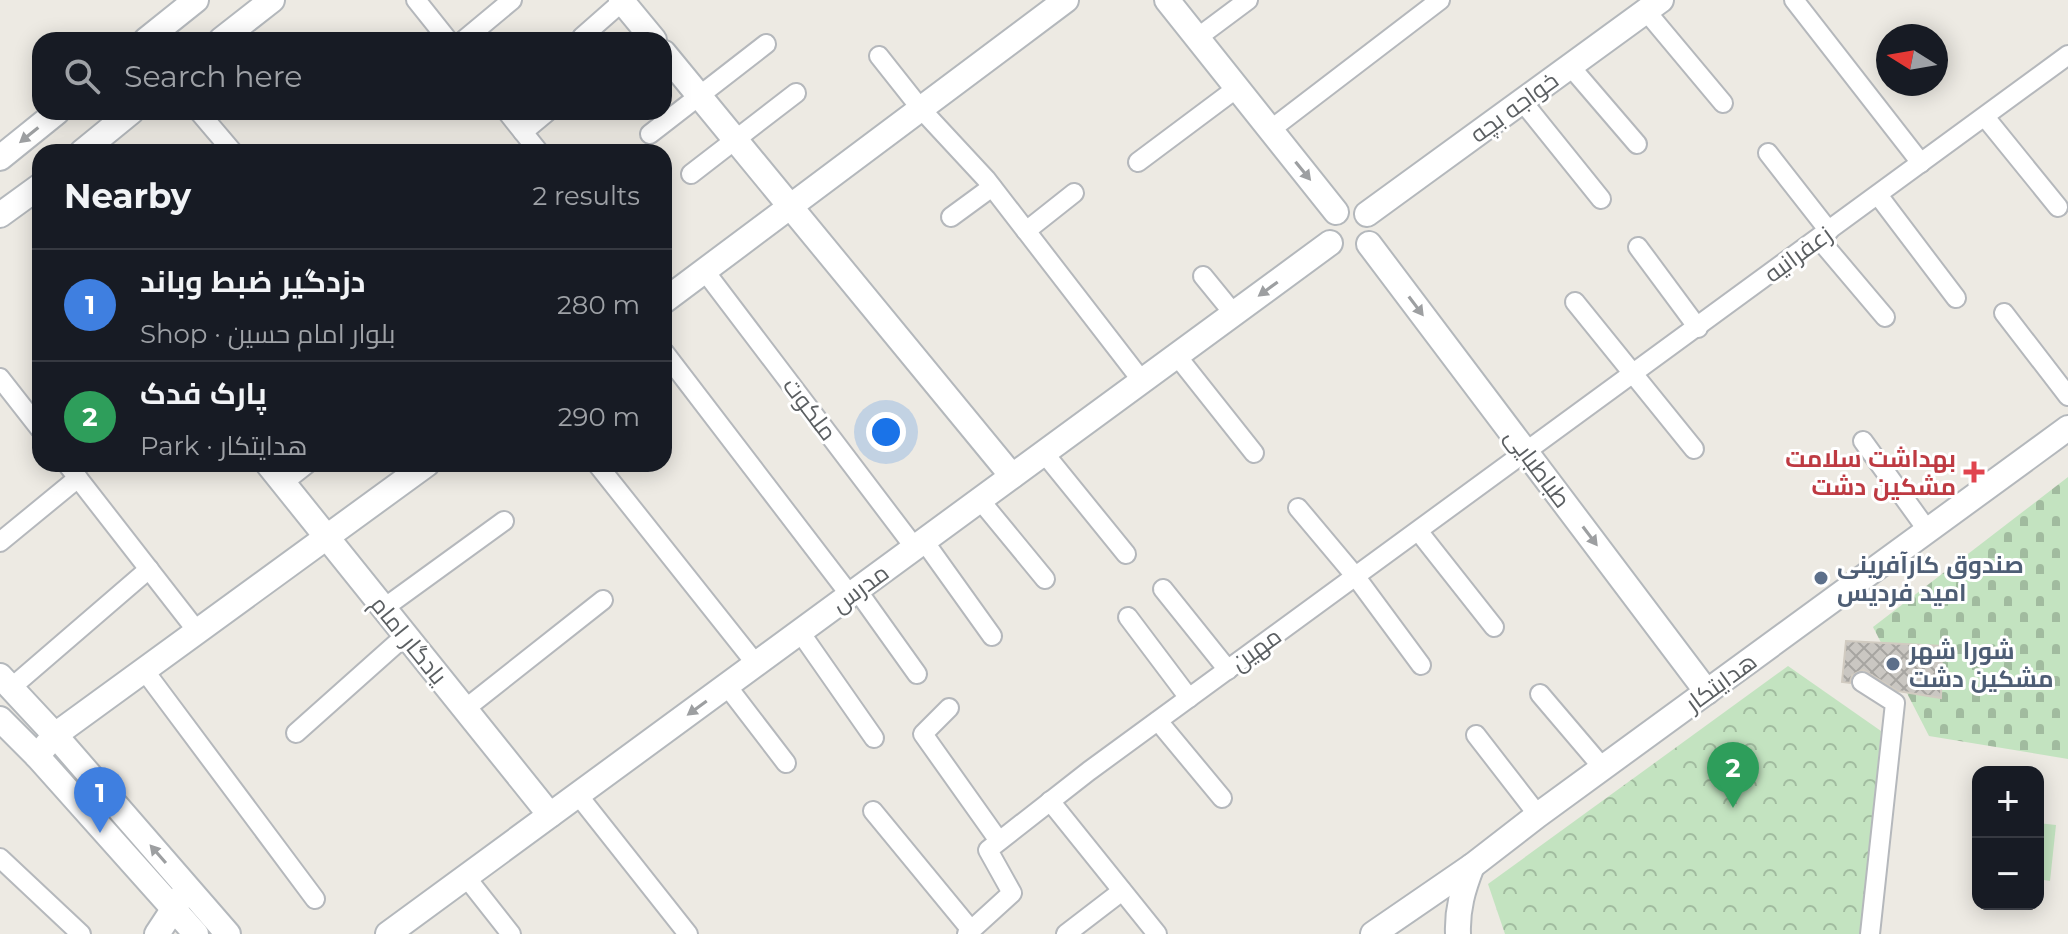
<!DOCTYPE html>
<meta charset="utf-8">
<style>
:root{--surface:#171b24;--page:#242831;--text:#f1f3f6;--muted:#9ea1a6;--line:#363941;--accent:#b45309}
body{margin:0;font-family:Montserrat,Cairo,sans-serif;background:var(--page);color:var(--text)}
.controls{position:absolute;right:24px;bottom:24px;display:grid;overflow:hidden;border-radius:16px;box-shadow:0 4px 20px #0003}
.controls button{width:72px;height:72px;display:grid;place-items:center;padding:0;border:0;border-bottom:2px solid var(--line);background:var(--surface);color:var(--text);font:40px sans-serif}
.compass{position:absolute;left:1876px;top:24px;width:72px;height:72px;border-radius:50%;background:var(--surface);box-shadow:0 4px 20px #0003;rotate:281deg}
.you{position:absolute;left:886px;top:432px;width:28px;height:28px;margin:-20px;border:6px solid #fff;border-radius:50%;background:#1a73e8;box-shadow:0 0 0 12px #1a73e833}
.badge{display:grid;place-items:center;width:52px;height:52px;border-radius:50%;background:var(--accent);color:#fff;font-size:26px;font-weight:700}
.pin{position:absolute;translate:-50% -66px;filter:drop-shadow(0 2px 4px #0008)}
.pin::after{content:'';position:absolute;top:42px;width:28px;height:24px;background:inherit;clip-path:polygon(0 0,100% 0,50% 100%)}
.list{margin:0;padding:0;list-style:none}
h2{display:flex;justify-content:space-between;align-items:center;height:104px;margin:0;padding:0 32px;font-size:34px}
h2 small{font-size:26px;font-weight:400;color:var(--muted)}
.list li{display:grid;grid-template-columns:52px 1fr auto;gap:24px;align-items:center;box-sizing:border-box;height:112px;padding:0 32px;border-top:2px solid var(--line)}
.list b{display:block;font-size:30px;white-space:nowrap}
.list p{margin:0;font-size:26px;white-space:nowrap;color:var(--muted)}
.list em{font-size:26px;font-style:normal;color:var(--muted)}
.icon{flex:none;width:44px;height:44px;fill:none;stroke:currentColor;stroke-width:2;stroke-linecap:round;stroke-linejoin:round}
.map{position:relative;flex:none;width:2068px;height:934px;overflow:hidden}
.search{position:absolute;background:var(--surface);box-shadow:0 4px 20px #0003;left:32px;top:32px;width:640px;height:88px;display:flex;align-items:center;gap:20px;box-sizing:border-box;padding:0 28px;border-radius:24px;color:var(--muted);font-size:30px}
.panel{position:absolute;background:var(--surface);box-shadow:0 4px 20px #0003;left:32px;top:144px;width:640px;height:328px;border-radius:24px}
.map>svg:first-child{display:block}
.grass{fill:#c3e3c0}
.cemetery{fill:url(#cemetery-stones)}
.park{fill:url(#park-crowns)}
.building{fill:url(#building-cross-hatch);stroke:#d1cbc1;stroke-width:2}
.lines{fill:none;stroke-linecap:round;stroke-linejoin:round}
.street-casing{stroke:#b5b8bc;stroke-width:22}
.secondary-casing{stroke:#b4b8bc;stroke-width:28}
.street{stroke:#fff;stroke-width:18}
.secondary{stroke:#fff;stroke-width:24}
.oneway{fill:#9d9fa1}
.health-dot{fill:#e0444e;stroke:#fff;stroke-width:3}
.service-dot{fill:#5c6f8a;stroke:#fff;stroke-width:3}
.labels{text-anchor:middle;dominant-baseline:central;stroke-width:6;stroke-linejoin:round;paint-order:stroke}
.street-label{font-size:24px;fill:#5b5f62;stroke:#fff}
.health-label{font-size:24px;font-weight:bold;fill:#be3a42;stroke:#fff;text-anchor:end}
.service-label{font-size:24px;font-weight:bold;fill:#4e5e75;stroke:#fff;text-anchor:start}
</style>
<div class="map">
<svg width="2068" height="934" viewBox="0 0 2068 934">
<defs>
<pattern id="cemetery-stones" width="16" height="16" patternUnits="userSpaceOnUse" patternTransform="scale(2)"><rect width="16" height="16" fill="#c3e3c0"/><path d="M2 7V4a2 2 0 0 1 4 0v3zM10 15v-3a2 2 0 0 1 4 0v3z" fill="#a1bb9f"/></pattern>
<pattern id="park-crowns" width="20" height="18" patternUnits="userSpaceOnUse" patternTransform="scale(2)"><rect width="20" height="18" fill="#c3e3c0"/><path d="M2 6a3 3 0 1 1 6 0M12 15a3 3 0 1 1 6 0" fill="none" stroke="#a1bb9f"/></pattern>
<pattern id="building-cross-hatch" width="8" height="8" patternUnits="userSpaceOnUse" patternTransform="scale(2)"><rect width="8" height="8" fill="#cac7c2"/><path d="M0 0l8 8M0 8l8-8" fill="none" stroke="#a7a5a1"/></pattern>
</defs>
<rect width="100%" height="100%" fill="#edeae3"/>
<polygon class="grass" points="2038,823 2056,825 2050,881 2038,879"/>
<polygon class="cemetery" points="2068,477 2068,759 1929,736 1873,627"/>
<polygon class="park" points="1788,666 1881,731 1861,934 1505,934 1488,884"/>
<polygon class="building" points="1846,641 1942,646 1941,698 1898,691 1863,670 1852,675 1850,683 1842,682"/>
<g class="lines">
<defs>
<g id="street">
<polyline points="416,0 448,40"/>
<polyline points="1794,0 1921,163"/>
<polyline points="1646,11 1723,103"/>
<polyline points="582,37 624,0"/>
<polyline points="1197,38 1248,0"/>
<polyline points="464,40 512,0"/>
<polyline points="879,56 921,109 986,179 1142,381"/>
<polyline points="1570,66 1637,144"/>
<polyline points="1522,101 1601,199"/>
<polyline points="199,112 233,152"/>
<polyline points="507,112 539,152"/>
<polyline points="1985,117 2058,207"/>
<polyline points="1270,130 1440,0"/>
<polyline points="523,132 547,112"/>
<polyline points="650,134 766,44"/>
<polyline points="1768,153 1829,231"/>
<polyline points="1138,162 1237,88"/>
<polyline points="691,174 796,93"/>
<polyline points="1878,195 1956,298"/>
<polyline points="951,217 992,187"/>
<polyline points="1026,231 1074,193"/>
<polyline points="1819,239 1885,317"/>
<polyline points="1638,247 1698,328"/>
<polyline points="704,270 915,548"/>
<polyline points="1203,276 1234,314"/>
<polyline points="1575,302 1694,449"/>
<polyline points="2004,313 2068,396"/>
<polyline points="664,352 850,595"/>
<polyline points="1177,356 1254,453"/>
<polyline points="0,378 40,429"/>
<polyline points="1863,441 1928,531"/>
<polyline points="1044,453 1126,554"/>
<polyline points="67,464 197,631"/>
<polyline points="597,464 756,664"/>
<polyline points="283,483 307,464"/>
<polyline points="980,500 1045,579"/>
<polyline points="1298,508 1356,577 1421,665"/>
<polyline points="1419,532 1494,627"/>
<polyline points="924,541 992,636"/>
<polyline points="0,542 78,478"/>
<polyline points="1163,589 1228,670"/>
<polyline points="857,590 917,674"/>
<polyline points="384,608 504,521"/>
<polyline points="1128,617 1189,698"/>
<polyline points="800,632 874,738"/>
<polyline points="144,670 315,899"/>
<polyline points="1862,682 1895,703 1870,934"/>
<polyline points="727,686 786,763"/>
<polyline points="12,687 149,569"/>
<polyline points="1540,694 1603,768"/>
<polyline points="949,708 923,734 999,841"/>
<polyline points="465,709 603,600"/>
<polyline points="1158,721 1222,798"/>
<polyline points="296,733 406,635"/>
<polyline points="1476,735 1538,815"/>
<polyline points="578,795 688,934"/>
<polyline points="1050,801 1157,934"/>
<polyline points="873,811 971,930"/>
<polyline points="0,858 81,934"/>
<polyline points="466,877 511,934"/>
<polyline points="967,934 1012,893 988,850 1089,771 2068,55"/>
<polyline points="1066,934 1122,891"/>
</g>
<g id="secondary">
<polyline points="621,0 654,40"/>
<polyline points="1167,0 1336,212"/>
<polyline points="146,40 196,0"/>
<polyline points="221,40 272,0"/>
<polyline points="664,53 1012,476"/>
<polyline points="82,152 131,112"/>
<polyline points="0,158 57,112"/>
<polyline points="1367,214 1661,0"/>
<polyline points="0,215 40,186"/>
<polyline points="1369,244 1707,692"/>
<polyline points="664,301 1066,0"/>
<polyline points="268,464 550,815"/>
<polyline points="0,676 55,735 228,934"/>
<polyline points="0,719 37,756 196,934"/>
<polyline points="37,756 55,735 427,464"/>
<polyline points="157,934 182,896"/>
<polyline points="388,934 1330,243"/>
<polyline points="1373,934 1472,866 1538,815 2068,428"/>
<path d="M1458,934c-1,-25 5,-45 14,-68"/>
</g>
</defs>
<use href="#street" class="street-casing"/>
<use href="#secondary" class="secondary-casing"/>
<use href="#street" class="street"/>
<use href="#secondary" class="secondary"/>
</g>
<defs><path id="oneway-solid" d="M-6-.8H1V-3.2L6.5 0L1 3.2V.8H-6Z" transform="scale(2)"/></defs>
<g class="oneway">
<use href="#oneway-solid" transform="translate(29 135) rotate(141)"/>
<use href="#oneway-solid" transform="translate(1303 171) rotate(51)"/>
<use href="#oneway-solid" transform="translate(1268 289) rotate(144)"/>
<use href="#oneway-solid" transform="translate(1416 306) rotate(53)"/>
<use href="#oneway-solid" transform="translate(1590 536) rotate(53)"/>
<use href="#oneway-solid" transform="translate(697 708) rotate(144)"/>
<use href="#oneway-solid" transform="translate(158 854) rotate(-131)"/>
</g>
<path class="health-dot" d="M1970 460h8v8h8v8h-8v8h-8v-8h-8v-8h8z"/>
<g class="service-dot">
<circle cx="1821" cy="578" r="8"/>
<circle cx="1893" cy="664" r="8"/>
</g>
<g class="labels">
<g class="street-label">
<text transform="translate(1514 107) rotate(-36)">خواجه بچه</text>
<text transform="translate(1798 254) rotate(-36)">زعفرانیه</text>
<text transform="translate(810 409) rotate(53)">ملکوت</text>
<text transform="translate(1538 468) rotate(53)">طباطبایی</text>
<text transform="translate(860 588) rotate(-36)">مدرس</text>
<text transform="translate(409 640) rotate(51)">یادگار امام</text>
<text transform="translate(1256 649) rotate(-36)">مهین</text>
<text transform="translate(1721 682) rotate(-36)">هدایتکار</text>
</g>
<g class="health-label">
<text x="1956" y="458">بهداشت سلامت<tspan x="1956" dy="28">مشکین دشت</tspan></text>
</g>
<g class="service-label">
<text x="1837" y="564">صندوق کارآفرینی<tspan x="1837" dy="28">امید فردیس</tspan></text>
<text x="1909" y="650">شورا شهر<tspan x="1909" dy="28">مشکین دشت</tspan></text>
</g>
</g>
</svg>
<div class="controls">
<button>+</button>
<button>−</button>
</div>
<svg class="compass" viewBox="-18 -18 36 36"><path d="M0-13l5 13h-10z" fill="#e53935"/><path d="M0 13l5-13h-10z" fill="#9ea1a6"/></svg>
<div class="you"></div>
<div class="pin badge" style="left:100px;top:833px;background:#3f7fe0">1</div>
<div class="pin badge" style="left:1733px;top:808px;background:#2e9e5b">2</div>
<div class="search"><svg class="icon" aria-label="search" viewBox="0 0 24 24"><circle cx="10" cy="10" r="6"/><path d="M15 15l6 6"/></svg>Search here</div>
<section class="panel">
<h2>Nearby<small>2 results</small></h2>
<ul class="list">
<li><span class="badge" style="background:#3f7fe0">1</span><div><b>دزدگیر ضبط وباند</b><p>Shop · بلوار امام حسین</p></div><em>280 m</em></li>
<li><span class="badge" style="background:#2e9e5b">2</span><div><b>پارک فدک</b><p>Park · هدایتکار</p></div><em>290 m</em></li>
</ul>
</section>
</div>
